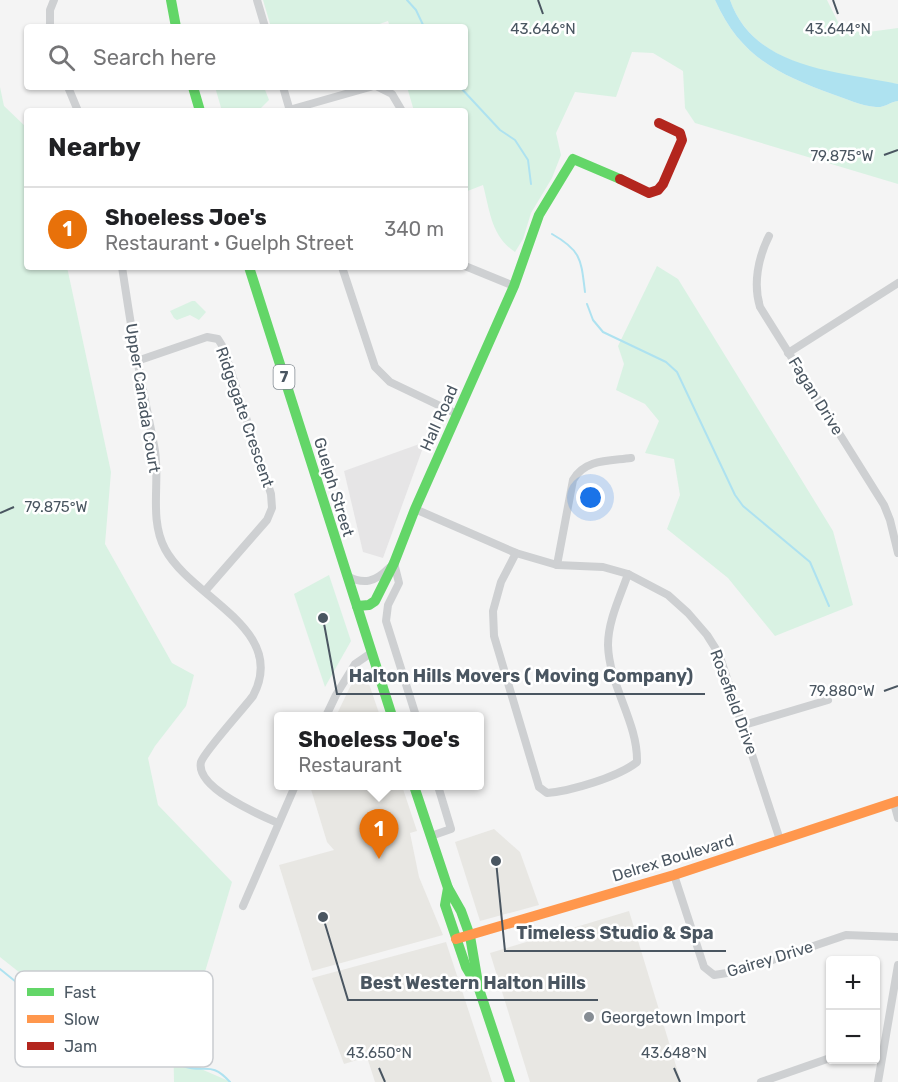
<!DOCTYPE html>
<meta charset="utf-8">
<style>
:root{--surface:#fff;--page:#f2f2f2;--text:#202124;--muted:#757577;--line:#e0e0e0;--accent:#1a73e8}
body{margin:0;font-family:Rubik,sans-serif;background:var(--page);color:var(--text)}
.controls{position:absolute;right:18px;bottom:18px;display:grid;overflow:hidden;border-radius:6px;box-shadow:0 2px 4px #0004}
.controls button{width:54px;height:54px;display:grid;place-items:center;padding:0;border:0;border-bottom:2px solid var(--line);background:var(--surface);color:var(--text);font:30px sans-serif}
.you{position:absolute;left:591px;top:498px;width:21px;height:21px;margin:-15px;border:4px solid #fff;border-radius:50%;background:#1a73e8;box-shadow:0 0 0 9px #1a73e833}
.badge{display:grid;place-items:center;width:39px;height:39px;border-radius:50%;background:var(--accent);color:#fff;font-size:20px;font-weight:700}
.pin{position:absolute;translate:-50% -50px;filter:drop-shadow(0 2px 3px #0008)}
.pin::after{content:'';position:absolute;top:32px;width:21px;height:18px;background:inherit;clip-path:polygon(0 0,100% 0,50% 100%)}
.popup{position:absolute;left:274px;top:712px;width:210px;height:78px;box-sizing:border-box;display:grid;place-content:center;border-radius:6px;background:var(--surface);filter:drop-shadow(0 2px 4px #0005);font-size:20px;white-space:nowrap;color:var(--muted)}
.popup b{font-size:22px;color:var(--text)}
.popup::after{content:'';position:absolute;left:50%;top:100%;margin-left:-12px;border:12px solid transparent;border-top-color:var(--surface)}
.list{margin:0;padding:0;list-style:none}
h2{display:flex;justify-content:space-between;align-items:center;height:78px;margin:0;padding:0 24px;font-size:26px}
h2 small{font-size:20px;font-weight:400;color:var(--muted)}
.list li{display:grid;grid-template-columns:39px 1fr auto;gap:18px;align-items:center;box-sizing:border-box;height:84px;padding:0 24px;border-top:2px solid var(--line)}
.list b{display:block;font-size:22px;white-space:nowrap}
.list p{margin:0;font-size:20px;white-space:nowrap;color:var(--muted)}
.list em{font-size:20px;font-style:normal;color:var(--muted)}
.icon{flex:none;width:33px;height:33px;fill:none;stroke:currentColor;stroke-width:2;stroke-linecap:round;stroke-linejoin:round}
.map{position:relative;flex:none;width:898px;height:1082px;overflow:hidden}
.search{position:absolute;background:var(--surface);box-shadow:0 2px 4px #0004;left:24px;top:24px;width:444px;height:66px;display:flex;align-items:center;gap:15px;box-sizing:border-box;padding:0 21px;border-radius:6px;color:var(--muted);font-size:22px}
.panel{position:absolute;background:var(--surface);box-shadow:0 2px 4px #0004;left:24px;top:108px;width:444px;height:162px;border-radius:6px}
.map>svg:first-child{display:block}
.commercial{fill:#e8e7e3}
.education{fill:#e6e5e6}
.green{fill:#d9f2e3}
.water{fill:#aee2f0}
.lines{fill:none;stroke-linecap:round;stroke-linejoin:round}
.stream{stroke:#aee2f0;stroke-width:2}
.street{stroke:#ced0d2;stroke-width:8}
.fast{stroke:#63d668;stroke-width:10}
.slow{stroke:#ff974d;stroke-width:10}
.jam{stroke:#b3261e;stroke-width:10}
.ticks{fill:none;stroke:#4a5661;stroke-width:2}
.poi-dot{fill:#868d94;stroke:#fff;stroke-width:2}
.labels{text-anchor:middle;dominant-baseline:central;stroke-width:5;stroke-linejoin:round;paint-order:stroke}
.shield{fill:#fff;stroke:#808990;stroke-width:1.5}
.shield-label{font-size:15px;font-weight:bold;fill:#4a5661}
.street-label{font-size:16px;fill:#4a5661;stroke:#fff}
.poi-label{font-size:16px;fill:#4a5661;stroke:#fff;text-anchor:start}
.key{fill:#fff;stroke:#c9ccd0;stroke-width:1.5}
.key-label{font-size:16px;fill:#4a5661}
.ticks-label{font-size:15px;text-anchor:middle;fill:#4a5661;stroke:#fff;stroke-width:5;stroke-linejoin:round;paint-order:stroke}
.leader{fill:none;stroke:#4a5661;stroke-width:2}
.callout-dot{fill:#4a5661;stroke:#fff;stroke-width:2}
.callout-label{font-size:18px;text-anchor:middle;font-weight:bold;fill:#4a5661;stroke:#fff;stroke-width:5;stroke-linejoin:round;paint-order:stroke}
</style>
<div class="map">
<svg width="898" height="1082" viewBox="0 0 898 1082">
<rect width="100%" height="100%" fill="#f4f4f4"/>
<g class="commercial">
<polygon points="362,671 368,681 380,716 336,716 350,687"/>
<polygon points="310,786 402,786 417,831 410,833 419,877 443,935 312,971 279,865 334,850 327,842"/>
<polygon points="494,829 520,852 539,905 480,921 455,842"/>
<polygon points="629,911 681,1082 530,1082 490,953"/>
<polygon points="446,942 492,1082 375,1082 367,1057 344,1064 312,978"/>
</g>
<polygon class="education" points="425,442 383,558 363,552 344,471"/>
<g class="green">
<path d="M263,0h452c25,56 62,74 117,94 15,5 29,12 44,13 8,1 14,-5 22,-6v83l-203,-61 -10,-15 -2,-37 -30,-18 -21,-1 -16,45 -41,-5 -19,41 5,22 -9,23 -21,35 -8,26 -8,13c-24,-16 -25,-41 -32,-67l-18,7v-81h-51l-7,-24h58v-60h-75l-2,-6 -17,6h-100z"/>
<path d="M730,0h97l12,24 22,9 37,-5v56c-61,-9 -145,-17 -168,-84z"/>
<polygon points="0,87 4,106 27,128 27,267 67,267 111,472 105,544 172,663 194,675 186,706 155,746 148,758 158,805 232,882 198,995 201,1069 231,1082 174,1082 173,1032 166,1016 133,1003 111,988 74,979 58,986 34,984 0,957"/>
<polygon points="215,87 264,87 269,100 258,111 222,111"/>
<polygon points="657,266 678,279 833,531 853,605 775,636 728,578 667,529 680,495 674,459 645,453 659,421 645,404 616,390 624,364 618,346"/>
<polygon points="192,301 195,301 206,312 199,320 190,315 177,320 174,318 170,311"/>
<polygon points="329,575 351,641 325,687 294,594"/>
</g>
<path class="water" d="M715,0h15c24,69 107,71 168,84v17c-8,1 -14,7 -22,6 -15,-1 -29,-8 -44,-13 -55,-20 -92,-38 -117,-94z"/>
<g class="lines">
<g class="stream">
<polyline points="407,0 416,10 424,27"/>
<polyline points="460,87 500,130 515,140 528,160 531,184"/>
<path d="M552,234c30,17 29,26 33,58"/>
<polyline points="587,304 593,320 603,332 666,362 677,372 735,495 743,506 810,562 829,606"/>
<path d="M0,969l31,25 15,6 85,-2 18,4 22,18 4,11 1,24 7,11c23,8 27,-6 47,16"/>
</g>
<g class="street">
<polyline points="257,0 265,27"/>
<polyline points="50,27 50,10 54,0"/>
<polyline points="68,87 78,111"/>
<polyline points="283,87 290,111"/>
<polyline points="378,87 392,94 402,111"/>
<polyline points="289,110 370,87"/>
<path d="M769,236c-11,22 -16,48 -9,71l124,198 6,15 8,33"/>
<polyline points="465,266 514,286"/>
<path d="M122,267c6,38 11,75 19,112 4,24 10,48 14,72 5,32 -6,68 10,98 26,49 124,80 88,147 -9,12 -49,56 -52,66 -6,26 59,53 77,61"/>
<polyline points="342,267 375,367 390,382 457,414"/>
<polyline points="788,353 898,283"/>
<polyline points="137,361 207,337 218,339 223,347 271,494 272,508 267,520 205,591"/>
<polyline points="415,509 516,553 557,565 603,567 628,574 668,595 688,613 707,635 719,654 780,840"/>
<path d="M516,553l-15,29 -8,29 1,25 45,151 8,6c24,-2 71,-16 90,-31 1,-40 -28,-76 -29,-117 0,-24 12,-48 20,-71"/>
<polyline points="394,563 399,583 388,605 386,621 416,716"/>
<path d="M557,565l16,-85c12,-21 36,-19 58,-22"/>
<path d="M347,576c17,9 28,6 42,-8"/>
<polyline points="326,716 336,695 355,664 371,653"/>
<polyline points="744,725 828,700"/>
<polyline points="894,803 898,818"/>
<polyline points="431,836 451,829 438,786"/>
<polyline points="674,875 704,967 714,975 740,971 846,935 898,937"/>
<polyline points="243,906 295,786"/>
<polyline points="761,1082 830,1058"/>
<polyline points="878,1082 898,965"/>
</g>
<g class="fast">
<polyline points="171,0 176,27"/>
<polyline points="193,87 200,111"/>
<polyline points="249,267 392,716"/>
<polyline points="357,606 369,605 375,601 394,563 415,509 514,286 539,215 573,159 620,179"/>
<polyline points="414,786 448,888 461,911 470,936 479,989"/>
<polyline points="448,888 445,905 466,967 479,989 510,1082"/>
</g>
<polyline class="slow" points="456,939 674,875 898,801"/>
<polyline class="jam" points="620,179 649,193 658,190 663,184 682,140 680,133 659,123"/>
</g>
<path class="ticks" d="M538,0l5,14M833,0l5,14M884,155l14,-5M0,513l14,-6M884,691l14,-5M379,1068l6,14M674,1068l6,14"/>
<circle class="poi-dot" cx="589" cy="1017" r="6"/>
<g class="labels">
<rect class="shield" x="273.5" y="365" width="21" height="24" rx="4.5"/>
<g class="shield-label">
<text x="284" y="377">7</text>
</g>
<g class="street-label">
<text transform="translate(816 396) rotate(58)">Fagan Drive</text>
<text transform="translate(143 398) rotate(81)">Upper Canada Court</text>
<text transform="translate(245 417) rotate(71)">Ridgegate Crescent</text>
<text transform="translate(439 418) rotate(-66)">Hall Road</text>
<text transform="translate(334 487) rotate(73)">Guelph Street</text>
<text transform="translate(734 702) rotate(70)">Rosefield Drive</text>
<text transform="translate(673 858) rotate(-17)">Delrex Boulevard</text>
<text transform="translate(770 959) rotate(-17)">Gairey Drive</text>
</g>
<g class="poi-label">
<text x="601" y="1017">Georgetown Import</text>
</g>
</g>
<rect x="15" y="971" width="198" height="96" rx="9" class="key"/>
<rect x="27" y="988" width="27" height="8" fill="#63d668"/>
<rect x="27" y="1015" width="27" height="8" fill="#ff974d"/>
<rect x="27" y="1042" width="27" height="8" fill="#b3261e"/>
<g class="key-label">
<text x="64" y="998">Fast</text>
<text x="64" y="1025">Slow</text>
<text x="64" y="1052">Jam</text>
</g>
<g class="ticks-label">
<text x="543" y="34">43.646°N</text>
<text x="838" y="34">43.644°N</text>
<text x="842" y="161">79.875°W</text>
<text x="56" y="512">79.875°W</text>
<text x="842" y="696">79.880°W</text>
<text x="379" y="1058">43.650°N</text>
<text x="674" y="1058">43.648°N</text>
</g>
<path class="leader" d="M323 618L337 694H705M496 861L505 951H726M323 917L348 1000H598"/>
<g class="callout-dot">
<circle cx="323" cy="618" r="6"/>
<circle cx="496" cy="861" r="6"/>
<circle cx="323" cy="917" r="6"/>
</g>
<g class="callout-label">
<text x="521" y="682">Halton Hills Movers ( Moving Company)</text>
<text x="615" y="939">Timeless Studio &amp; Spa</text>
<text x="473" y="989">Best Western Halton Hills</text>
</g>
</svg>
<div class="controls">
<button>+</button>
<button>−</button>
</div>
<div class="you"></div>
<div class="pin badge" style="left:379px;top:859px;background:#e8710a">1</div>
<div class="popup"><b>Shoeless Joe's</b>Restaurant</div>
<div class="search"><svg class="icon" aria-label="search" viewBox="0 0 24 24"><circle cx="10" cy="10" r="6"/><path d="M15 15l6 6"/></svg>Search here</div>
<section class="panel">
<h2>Nearby<small></small></h2>
<ul class="list">
<li><span class="badge" style="background:#e8710a">1</span><div><b>Shoeless Joe's</b><p>Restaurant · Guelph Street</p></div><em>340 m</em></li>
</ul>
</section>
</div>
